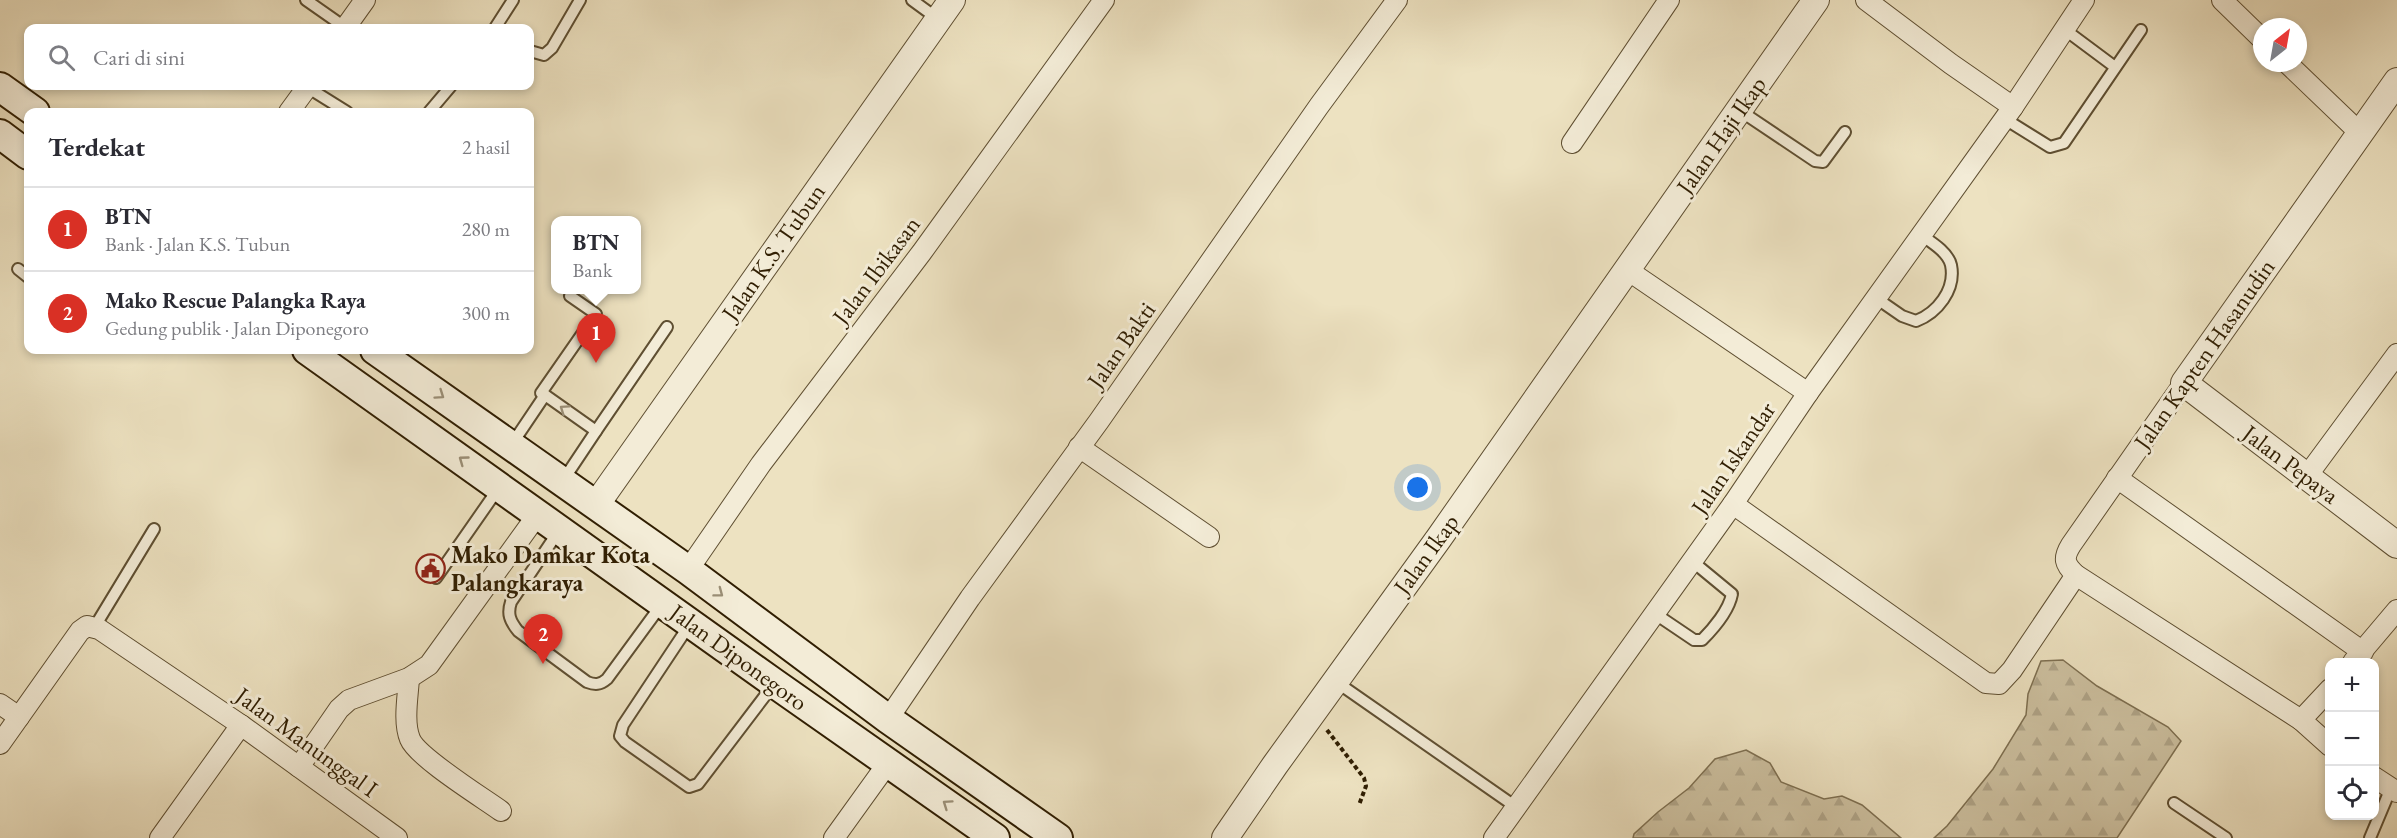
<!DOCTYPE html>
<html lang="id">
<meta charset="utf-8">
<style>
:root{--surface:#fff;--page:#f2f2f3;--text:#2b2b33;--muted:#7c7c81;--line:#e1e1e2;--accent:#d93025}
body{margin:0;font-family:"EB Garamond",serif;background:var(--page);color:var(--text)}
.controls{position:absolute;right:18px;bottom:18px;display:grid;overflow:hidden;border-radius:12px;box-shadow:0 3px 9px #0003}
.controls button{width:54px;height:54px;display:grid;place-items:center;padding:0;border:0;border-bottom:2px solid var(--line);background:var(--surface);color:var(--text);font:30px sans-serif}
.compass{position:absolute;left:2253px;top:18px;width:54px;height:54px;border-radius:50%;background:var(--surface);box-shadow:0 3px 9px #0003;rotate:31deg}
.you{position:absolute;left:1418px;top:488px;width:21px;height:21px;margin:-15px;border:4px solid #fff;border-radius:50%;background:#1a73e8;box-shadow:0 0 0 9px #1a73e833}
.badge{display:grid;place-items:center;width:39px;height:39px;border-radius:50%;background:var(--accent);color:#fff;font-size:20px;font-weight:700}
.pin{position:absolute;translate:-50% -50px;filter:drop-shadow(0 2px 3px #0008)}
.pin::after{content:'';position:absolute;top:32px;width:21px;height:18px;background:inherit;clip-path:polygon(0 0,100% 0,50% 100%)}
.popup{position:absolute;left:551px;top:216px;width:90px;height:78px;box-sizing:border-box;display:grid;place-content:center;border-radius:12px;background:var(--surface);filter:drop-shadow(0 2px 4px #0005);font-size:20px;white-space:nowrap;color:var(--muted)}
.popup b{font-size:22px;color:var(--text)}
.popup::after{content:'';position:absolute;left:50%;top:100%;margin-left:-12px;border:12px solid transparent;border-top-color:var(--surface)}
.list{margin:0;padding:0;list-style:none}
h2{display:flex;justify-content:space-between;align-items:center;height:78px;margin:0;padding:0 24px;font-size:26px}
h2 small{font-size:20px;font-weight:400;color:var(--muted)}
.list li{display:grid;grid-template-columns:39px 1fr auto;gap:18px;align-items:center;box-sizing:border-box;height:84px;padding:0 24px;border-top:2px solid var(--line)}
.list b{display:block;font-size:22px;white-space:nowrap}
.list p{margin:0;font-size:20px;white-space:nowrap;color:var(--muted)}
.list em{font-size:20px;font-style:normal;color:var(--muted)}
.icon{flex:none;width:33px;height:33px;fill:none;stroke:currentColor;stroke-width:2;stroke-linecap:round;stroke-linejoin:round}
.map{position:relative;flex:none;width:2397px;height:838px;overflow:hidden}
.search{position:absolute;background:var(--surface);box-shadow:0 3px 9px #0003;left:24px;top:24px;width:510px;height:66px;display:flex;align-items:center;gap:15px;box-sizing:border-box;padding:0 21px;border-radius:12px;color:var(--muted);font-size:22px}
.panel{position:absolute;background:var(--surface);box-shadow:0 3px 9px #0003;left:24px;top:108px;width:510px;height:246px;border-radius:12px}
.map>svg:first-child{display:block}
.forest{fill:url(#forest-firs);stroke:#7e7052;stroke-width:1.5}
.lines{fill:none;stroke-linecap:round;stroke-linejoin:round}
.service-casing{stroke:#5f4f32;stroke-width:14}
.minor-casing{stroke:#5f4f32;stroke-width:22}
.tertiary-casing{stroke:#5f4f32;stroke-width:28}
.secondary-casing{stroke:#301e02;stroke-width:32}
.path{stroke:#301e02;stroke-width:4;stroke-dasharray:4.5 3;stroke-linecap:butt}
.service{stroke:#f3ecd7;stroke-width:10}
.minor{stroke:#f3ecd7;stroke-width:20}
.tertiary{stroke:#f3ecd7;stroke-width:26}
.secondary{stroke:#f3ecd7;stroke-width:28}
.oneway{stroke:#9b8f77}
.labels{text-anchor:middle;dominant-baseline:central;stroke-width:6;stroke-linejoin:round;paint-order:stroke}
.street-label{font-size:24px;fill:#301e02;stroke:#f3ecd7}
.poi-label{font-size:24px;font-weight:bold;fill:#301e02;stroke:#f3ecd7;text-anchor:start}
</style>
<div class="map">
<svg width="2397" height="838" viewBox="0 0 2397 838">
<defs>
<pattern id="forest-firs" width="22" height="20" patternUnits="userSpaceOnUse" patternTransform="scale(1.5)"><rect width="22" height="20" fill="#cdc1a1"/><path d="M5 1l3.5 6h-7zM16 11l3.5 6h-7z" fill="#b0a589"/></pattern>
</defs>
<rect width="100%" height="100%" fill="#ede2c1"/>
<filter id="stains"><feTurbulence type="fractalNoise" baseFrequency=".00333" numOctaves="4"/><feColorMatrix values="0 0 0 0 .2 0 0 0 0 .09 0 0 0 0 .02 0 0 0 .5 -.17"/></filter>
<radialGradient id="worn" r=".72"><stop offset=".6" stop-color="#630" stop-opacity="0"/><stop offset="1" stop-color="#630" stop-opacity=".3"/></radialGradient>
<g class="forest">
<polygon points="2063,660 2097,686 2168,727 2181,741 2117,838 1934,838 1947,826 1993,769 2026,715 2028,694 2041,661"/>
<polygon points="1746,750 1770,763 1781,782 1824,799 1842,796 1862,805 1901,838 1633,838 1634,834 1658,812 1689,788 1715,759"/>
</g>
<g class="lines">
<defs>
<g id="service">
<polyline points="306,0 346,28"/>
<polyline points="912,0 938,19"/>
<polyline points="495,28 513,0"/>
<polyline points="2064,29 2115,67"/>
<polyline points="530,51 544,55 552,48 580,0"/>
<polyline points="307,87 347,112"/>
<polyline points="1739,110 1815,161 1823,162 1845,132"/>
<polyline points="429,112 451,86"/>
<polyline points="2005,119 2050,147 2064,143 2141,30"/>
<polyline points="18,269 28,277"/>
<path d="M1876,298l26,18 14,5c21,-8 40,-31 35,-56 -3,-13 -20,-23 -30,-30"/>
<polyline points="545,395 541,393 596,314 570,296"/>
<polyline points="596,431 667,327"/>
<polyline points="512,444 545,395 596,431 562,482"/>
<path d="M558,532l-47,70c-4,12 -1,19 7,29l69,51c8,3 13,3 20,-3l55,-75"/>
<polyline points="436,578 498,489"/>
<path d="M1654,613l40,27h8c11,-11 27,-30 30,-46l-40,-33"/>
<polyline points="690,624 623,725 620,736 625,742 689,787 698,784 774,684"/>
<polyline points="94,628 154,529"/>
<polyline points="1335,681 1516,807"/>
<polyline points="2174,803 2226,838"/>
<polyline points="2370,838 2391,788"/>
</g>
<g id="minor">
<polyline points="1866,0 1951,64 2013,107"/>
<polyline points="2222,0 2262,39"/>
<polyline points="345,28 365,0"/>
<polyline points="2287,63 2360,133"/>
<polyline points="289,112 308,86"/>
<polyline points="1572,143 1669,0"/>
<polyline points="1626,269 1808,393"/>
<path d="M2184,383l-113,162c-8,13 -7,19 5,30l225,145"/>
<polyline points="1079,447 1209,537"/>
<polyline points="2307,476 2397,354"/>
<polyline points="2117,478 2363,652"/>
<polyline points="1733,504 1986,683 1999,684 2012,670 2076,575"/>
<polyline points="688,570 761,464 922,252 1104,0"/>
<polyline points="2353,662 2397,610"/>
<path d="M409,678c-1,18 -6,44 1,61 7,18 73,59 91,72"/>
<polyline points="2330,689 2301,720 2330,746"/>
<polyline points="0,704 19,717"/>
<polyline points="888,719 970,598 1099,421 1319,106 1397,0"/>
<polyline points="0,744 80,631 87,626 99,629 241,725 397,838"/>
<polyline points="299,767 339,709 349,700 409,678 429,665 538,514"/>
<polyline points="2374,777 2397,792"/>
<polyline points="160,838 241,725"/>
<polyline points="834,838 888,763"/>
<polyline points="1494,838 1733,504 1808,393 2013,107 2084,0"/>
</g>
<g id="tertiary">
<polyline points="2397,81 2184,383 2397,545"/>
<polyline points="596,505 952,0"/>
<polyline points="1225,838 1275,765 1439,538 1816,0"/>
</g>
<g id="secondary">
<polyline points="0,87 35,112"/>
<polyline points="0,134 28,155"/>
<polyline points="307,350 774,683 995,838"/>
<polyline points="375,350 688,570 888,719 1058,838"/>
</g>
</defs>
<use href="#service" class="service-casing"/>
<use href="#minor" class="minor-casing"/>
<use href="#tertiary" class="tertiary-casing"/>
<use href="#secondary" class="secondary-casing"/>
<polyline class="path" points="1327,730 1364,778 1366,786 1359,805"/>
<use href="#service" class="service"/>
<use href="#minor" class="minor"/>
<use href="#tertiary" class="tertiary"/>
<use href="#secondary" class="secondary"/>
</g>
<defs><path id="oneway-chevron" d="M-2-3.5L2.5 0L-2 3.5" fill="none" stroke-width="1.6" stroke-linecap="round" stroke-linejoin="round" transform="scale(1.5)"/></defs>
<g class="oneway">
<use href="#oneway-chevron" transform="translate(440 395) rotate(35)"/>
<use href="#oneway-chevron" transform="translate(564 409) rotate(-145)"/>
<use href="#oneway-chevron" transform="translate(463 460) rotate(-144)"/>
<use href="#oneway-chevron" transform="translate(719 593) rotate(37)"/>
<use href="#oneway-chevron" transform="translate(947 804) rotate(-145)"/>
</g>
<defs>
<symbol id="civic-ring" viewBox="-11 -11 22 22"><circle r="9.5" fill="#f3ecd7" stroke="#8f2418" stroke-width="1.5"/><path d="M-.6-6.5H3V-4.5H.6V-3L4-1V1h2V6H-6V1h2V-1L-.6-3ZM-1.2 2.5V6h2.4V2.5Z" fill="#8f2418"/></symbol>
</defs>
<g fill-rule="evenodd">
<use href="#civic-ring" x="414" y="552" width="33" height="33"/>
</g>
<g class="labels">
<g class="street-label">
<text transform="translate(1721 135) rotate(-55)">Jalan Haji Ikap</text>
<text transform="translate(773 252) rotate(-55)">Jalan K.S. Tubun</text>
<text transform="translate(876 270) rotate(-53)">Jalan Ibikasan</text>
<text transform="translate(1121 345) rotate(-55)">Jalan Bakti</text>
<text transform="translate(2204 354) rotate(-55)">Jalan Kapten Hasanudin</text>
<text transform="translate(1733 458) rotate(-56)">Jalan Iskandar</text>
<text transform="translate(2291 464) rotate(37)">Jalan Pepaya</text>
<text transform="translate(1426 554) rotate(-54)">Jalan Ikap</text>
<text transform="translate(739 657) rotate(36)">Jalan Diponegoro</text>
<text transform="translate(307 742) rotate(36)">Jalan Manunggal I</text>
</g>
<g class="poi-label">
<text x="451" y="554">Mako Damkar Kota<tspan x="451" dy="28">Palangkaraya</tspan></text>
</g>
</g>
<rect width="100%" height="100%" filter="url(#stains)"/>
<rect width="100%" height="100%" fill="url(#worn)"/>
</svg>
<div class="controls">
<button>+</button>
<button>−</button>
<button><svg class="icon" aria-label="locate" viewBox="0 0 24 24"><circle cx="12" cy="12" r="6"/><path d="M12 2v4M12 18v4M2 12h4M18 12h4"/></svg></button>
</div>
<svg class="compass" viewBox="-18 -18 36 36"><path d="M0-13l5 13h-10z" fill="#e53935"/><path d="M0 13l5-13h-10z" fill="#7c7c81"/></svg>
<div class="you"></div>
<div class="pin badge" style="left:596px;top:363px">1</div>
<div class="popup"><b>BTN</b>Bank</div>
<div class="pin badge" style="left:543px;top:664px">2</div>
<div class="search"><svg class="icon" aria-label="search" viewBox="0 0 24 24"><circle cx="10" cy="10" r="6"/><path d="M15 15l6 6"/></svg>Cari di sini</div>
<section class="panel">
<h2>Terdekat<small>2 hasil</small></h2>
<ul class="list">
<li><span class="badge">1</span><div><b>BTN</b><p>Bank · Jalan K.S. Tubun</p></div><em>280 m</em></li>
<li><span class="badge">2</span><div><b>Mako Rescue Palangka Raya</b><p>Gedung publik · Jalan Diponegoro</p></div><em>300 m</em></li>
</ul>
</section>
</div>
